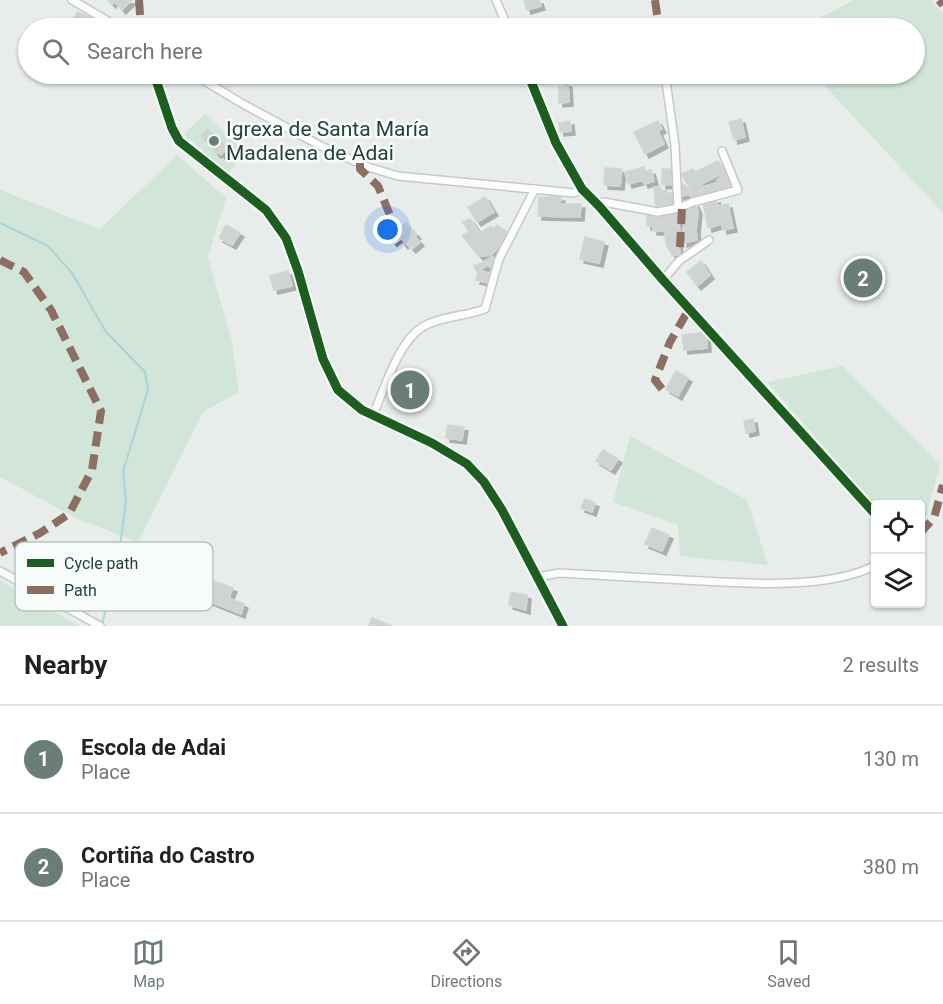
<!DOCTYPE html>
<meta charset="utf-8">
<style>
:root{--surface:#fff;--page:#f6f6f6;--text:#222;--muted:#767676;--line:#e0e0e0;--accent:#697e78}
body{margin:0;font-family:Roboto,sans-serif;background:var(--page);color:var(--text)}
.controls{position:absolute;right:18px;bottom:18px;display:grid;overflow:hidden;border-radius:6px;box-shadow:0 2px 4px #0004}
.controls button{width:54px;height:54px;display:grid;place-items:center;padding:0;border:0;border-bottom:2px solid var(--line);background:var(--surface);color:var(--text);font:30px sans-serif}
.you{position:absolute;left:388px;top:230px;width:21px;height:21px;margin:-15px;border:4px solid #fff;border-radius:50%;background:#1a73e8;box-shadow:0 0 0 9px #1a73e833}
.badge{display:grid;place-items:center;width:39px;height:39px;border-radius:50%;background:var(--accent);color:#fff;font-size:20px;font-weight:700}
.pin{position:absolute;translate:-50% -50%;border:3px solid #fff;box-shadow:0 2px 6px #0006}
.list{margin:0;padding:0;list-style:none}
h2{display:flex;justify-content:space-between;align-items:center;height:78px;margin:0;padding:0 24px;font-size:26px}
h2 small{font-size:20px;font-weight:400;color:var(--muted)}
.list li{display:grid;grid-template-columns:39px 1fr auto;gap:18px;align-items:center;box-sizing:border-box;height:108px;padding:0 24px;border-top:2px solid var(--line)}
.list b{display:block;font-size:22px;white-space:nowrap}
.list p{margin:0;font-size:20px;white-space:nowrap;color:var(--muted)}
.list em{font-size:20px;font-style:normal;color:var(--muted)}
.icon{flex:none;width:33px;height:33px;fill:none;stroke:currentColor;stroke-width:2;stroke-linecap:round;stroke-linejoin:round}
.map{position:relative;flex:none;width:943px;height:626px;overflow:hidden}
.search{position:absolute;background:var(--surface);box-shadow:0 2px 4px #0004;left:18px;right:18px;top:18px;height:66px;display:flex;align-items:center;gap:15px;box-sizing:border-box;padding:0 21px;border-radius:33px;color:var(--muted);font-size:22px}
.sheet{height:294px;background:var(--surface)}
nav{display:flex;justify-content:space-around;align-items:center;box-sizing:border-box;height:84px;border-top:2px solid var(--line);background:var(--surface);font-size:16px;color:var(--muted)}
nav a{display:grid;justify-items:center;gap:3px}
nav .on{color:var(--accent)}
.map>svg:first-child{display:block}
.green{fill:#d1e6d8}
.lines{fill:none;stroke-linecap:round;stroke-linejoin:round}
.stream{stroke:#a9d4db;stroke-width:2}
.building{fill:#cfd4d2;stroke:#d1d6d4;stroke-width:1.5;filter:url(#shadow)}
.minor-casing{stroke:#c5cac8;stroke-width:10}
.minor{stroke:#fcfcfc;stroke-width:7}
.quiet{stroke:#8d6e63;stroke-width:8;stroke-dasharray:15 8;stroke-linecap:butt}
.cycleway-casing{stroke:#f7fbf9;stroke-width:13}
.cycleway{stroke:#1b5e20;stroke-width:9}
.poi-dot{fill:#697e78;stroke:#f7fbf9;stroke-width:2}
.labels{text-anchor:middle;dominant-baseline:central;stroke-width:5;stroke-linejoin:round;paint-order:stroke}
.poi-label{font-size:21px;fill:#24423a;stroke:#f7fbf9;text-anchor:start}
.key{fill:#f7fbf9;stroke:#b8c4c0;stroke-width:1.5}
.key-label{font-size:16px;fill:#24423a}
</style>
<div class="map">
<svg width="943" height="626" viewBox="0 0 943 626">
<defs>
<filter id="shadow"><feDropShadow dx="4" dy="4" stdDeviation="0" flood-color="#0004"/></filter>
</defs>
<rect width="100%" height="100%" fill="#e8edeb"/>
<g class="green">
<polygon points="854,0 931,0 943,14 943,213 826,87 836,74 914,74 914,28 819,28 815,20"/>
<polygon points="205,114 245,153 228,174 184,134"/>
<polygon points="177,155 226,198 208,257 232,342 239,392 203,412 138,542 80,520 0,477 0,190 100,229"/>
<polygon points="843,366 940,465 926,516 921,521 920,505 875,505 767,382"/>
<polygon points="630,436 747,500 768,565 680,556 678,525 613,502"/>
<polygon points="0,581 80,626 0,626"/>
</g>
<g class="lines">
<polyline class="stream" points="0,223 48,246 72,273 106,332 145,372 148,389 123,472 126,500 118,562 102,624"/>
</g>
<g class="building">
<polygon points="108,0 132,0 122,10 114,1 112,4"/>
<polygon points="524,0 539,0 541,6 527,10"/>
<polygon points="78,12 92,18 85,28 69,28 67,27"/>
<polygon points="537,74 567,74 539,80"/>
<polygon points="565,83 568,83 569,102 559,103 559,87 565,87"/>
<polygon points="741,119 745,137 734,140 729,122"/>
<polygon points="570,121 571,131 560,132 559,123"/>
<polygon points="658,121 662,129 658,131 664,144 645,154 634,132"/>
<polygon points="208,129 228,147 221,155 219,152 217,154 211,147 212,145 201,136"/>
<polygon points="718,161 721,166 716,169 719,175 701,184 695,172"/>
<polygon points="723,165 728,174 721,178 716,169"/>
<polygon points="644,167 645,171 651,170 654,181 644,184 643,180 628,184 625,172"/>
<polygon points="605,168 622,169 620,186 604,185"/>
<polygon points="662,169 675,169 675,184 662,185"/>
<polygon points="693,169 703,187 695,198 692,199 689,193 692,191 681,174"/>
<polygon points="728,174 733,185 721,191 717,180"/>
<polygon points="681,183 689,189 688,195 679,196 679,184"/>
<polygon points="716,183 722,192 695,198 703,187"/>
<polygon points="654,187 660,187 662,191 667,190 667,193 673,193 674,207 656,209"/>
<polygon points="485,197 494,212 477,222 468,207"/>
<polygon points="539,197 561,197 560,204 581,204 580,217 538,216"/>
<polygon points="716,199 722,224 708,228 703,202"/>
<polygon points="695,203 698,211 696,230 683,232 685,211 688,207"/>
<polygon points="728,204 733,228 723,230 718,206"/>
<rect x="664" y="212" width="15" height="13"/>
<polygon points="647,214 664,214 664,231 653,231 653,226 647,226"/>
<polygon points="470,219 481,234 486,229 491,227 493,229 497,225 507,232 501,245 491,255 479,256 462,236 469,231 462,222"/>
<polygon points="406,223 417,235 415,237 420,242 412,249 406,243 404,245 394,233"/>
<polygon points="226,225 240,233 232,245 219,238"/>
<polygon points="664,225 679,225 680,232 665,235"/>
<polygon points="696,230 697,240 683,243 683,232"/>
<polygon points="680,232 678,249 680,250 680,255 672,255 666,244 665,235"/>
<polygon points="585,237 604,242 599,263 580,259"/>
<polygon points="492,256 496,261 491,268 484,262"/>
<polygon points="701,261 710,275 697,286 687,272"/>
<polygon points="484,262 488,265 477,272 474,266"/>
<polygon points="479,270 491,274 489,283 476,280"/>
<polygon points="288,271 292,286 274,290 270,276"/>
<polygon points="706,332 707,348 684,350 682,335"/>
<polygon points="676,371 688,378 678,396 666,389"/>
<polygon points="412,381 416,397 407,400 403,383"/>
<polygon points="753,419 755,431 746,433 744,421"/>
<polygon points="448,425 464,427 462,440 446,438"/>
<polygon points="603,450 618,459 611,470 596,461"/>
<polygon points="585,499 595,503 592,512 581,508"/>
<polygon points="652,528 669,535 662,551 645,544"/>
<polygon points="209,579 233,588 229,598 244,604 241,614 196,596 200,586 205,588"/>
<polygon points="511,592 527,595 526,610 509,605"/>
<polygon points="372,618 392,626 369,626"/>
</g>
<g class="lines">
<defs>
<g id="minor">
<polyline points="72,0 120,28"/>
<polyline points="496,0 508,28"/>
<polyline points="154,74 172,128 179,141 266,210 286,238 298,271 323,359 338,390 362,410 432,443 467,464 484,482 502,510 563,626"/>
<polyline points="193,74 243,104 319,145 368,167 398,176 574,193 582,189"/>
<polyline points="528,74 556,143 582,189 599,206 663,280 876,515"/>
<polyline points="599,206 604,202 658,212 678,208 675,145 665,74"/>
<polyline points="678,208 693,202 738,190 722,151"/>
<polyline points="663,280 679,261 709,240"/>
<path d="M373,415c12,-27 26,-77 53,-90 18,-9 40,-9 59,-16l14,-50 36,-70"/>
<polyline points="0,571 100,626"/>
<path d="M538,577l21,-4c42,2 83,5 125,7 54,3 143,11 192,-15"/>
</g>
</defs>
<use href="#minor" class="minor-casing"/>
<use href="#minor" class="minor"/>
<g class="quiet">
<polyline points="139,0 141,28"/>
<polyline points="655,0 659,28"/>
<polyline points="939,0 943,5"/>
<polyline points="360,163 360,169 378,186 392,220 391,233 400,245"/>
<polyline points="680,247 682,207"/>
<polyline points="0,260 24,272 51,310 101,411 92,470 69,514 40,533 0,553"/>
<polyline points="662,389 655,380 670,342 689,309"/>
<polyline points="920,533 934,518 943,485"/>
</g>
<defs>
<g id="cycleway">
<polyline points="154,74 172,128 179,141 266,210 286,238 298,271 323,359 338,390 362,410 432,443 467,464 484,482 502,510 563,626"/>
<polyline points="528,74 556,143 582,189 599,206 663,280 876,515"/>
</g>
</defs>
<use href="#cycleway" class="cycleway-casing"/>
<use href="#cycleway" class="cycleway"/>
</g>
<circle class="poi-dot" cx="214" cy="141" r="6"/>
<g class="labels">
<g class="poi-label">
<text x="226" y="129">Igrexa de Santa María<tspan x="226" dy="24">Madalena de Adai</tspan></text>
</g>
</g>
<rect x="15" y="542" width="198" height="69" rx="9" class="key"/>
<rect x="27" y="559" width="27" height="8" fill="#1b5e20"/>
<rect x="27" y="586" width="27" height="8" fill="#8d6e63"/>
<g class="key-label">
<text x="64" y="569">Cycle path</text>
<text x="64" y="596">Path</text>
</g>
</svg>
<div class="controls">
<button><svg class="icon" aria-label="locate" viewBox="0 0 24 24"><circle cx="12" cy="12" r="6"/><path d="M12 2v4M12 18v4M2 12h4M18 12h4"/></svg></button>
<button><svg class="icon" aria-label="layers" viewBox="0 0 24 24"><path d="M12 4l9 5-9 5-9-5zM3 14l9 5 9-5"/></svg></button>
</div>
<div class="you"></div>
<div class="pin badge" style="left:410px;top:390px">1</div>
<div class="pin badge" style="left:863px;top:278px">2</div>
<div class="search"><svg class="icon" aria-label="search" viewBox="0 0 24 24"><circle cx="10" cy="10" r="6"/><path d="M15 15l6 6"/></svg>Search here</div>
</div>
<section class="sheet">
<h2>Nearby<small>2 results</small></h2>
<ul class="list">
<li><span class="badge">1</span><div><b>Escola de Adai</b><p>Place</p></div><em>130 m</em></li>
<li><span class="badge">2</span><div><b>Cortiña do Castro</b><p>Place</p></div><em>380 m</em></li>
</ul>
</section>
<nav>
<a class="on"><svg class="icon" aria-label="map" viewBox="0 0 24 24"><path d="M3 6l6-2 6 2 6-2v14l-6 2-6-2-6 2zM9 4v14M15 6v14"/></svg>Map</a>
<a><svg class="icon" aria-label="directions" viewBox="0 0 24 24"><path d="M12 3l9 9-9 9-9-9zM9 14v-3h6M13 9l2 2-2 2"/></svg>Directions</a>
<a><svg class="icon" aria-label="saved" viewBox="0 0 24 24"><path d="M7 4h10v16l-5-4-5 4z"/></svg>Saved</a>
</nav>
